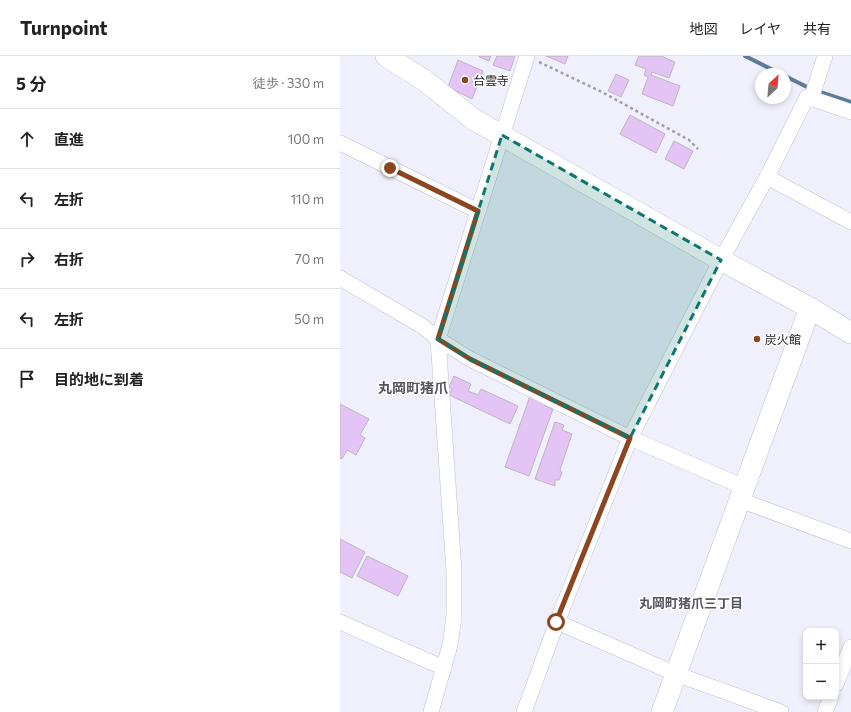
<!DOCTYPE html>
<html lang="ja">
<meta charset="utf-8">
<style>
:root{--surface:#fff;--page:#f6f6f6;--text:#222;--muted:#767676;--line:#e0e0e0}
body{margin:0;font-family:Commissioner,"Noto Sans JP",sans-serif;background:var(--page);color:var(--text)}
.controls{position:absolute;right:12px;bottom:12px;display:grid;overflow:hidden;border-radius:8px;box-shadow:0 2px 6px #0003}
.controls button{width:36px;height:36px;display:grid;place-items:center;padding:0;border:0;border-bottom:1px solid var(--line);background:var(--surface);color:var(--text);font:20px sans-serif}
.compass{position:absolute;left:415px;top:12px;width:36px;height:36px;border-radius:50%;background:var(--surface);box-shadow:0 2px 6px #0003;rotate:26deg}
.stop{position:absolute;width:12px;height:12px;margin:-9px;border:3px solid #8b451f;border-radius:50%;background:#fff}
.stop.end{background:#8b451f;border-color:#fff;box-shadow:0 1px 4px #0008}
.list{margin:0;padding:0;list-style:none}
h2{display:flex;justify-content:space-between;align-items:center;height:52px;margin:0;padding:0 16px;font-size:17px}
h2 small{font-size:13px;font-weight:400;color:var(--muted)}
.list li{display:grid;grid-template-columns:26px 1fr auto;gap:12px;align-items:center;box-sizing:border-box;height:60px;padding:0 16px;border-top:1px solid var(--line)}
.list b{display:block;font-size:15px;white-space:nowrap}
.list em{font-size:13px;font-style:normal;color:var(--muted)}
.icon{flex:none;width:22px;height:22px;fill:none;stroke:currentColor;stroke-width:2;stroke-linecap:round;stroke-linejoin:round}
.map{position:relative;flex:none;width:511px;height:656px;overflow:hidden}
header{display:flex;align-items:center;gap:24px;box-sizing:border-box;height:56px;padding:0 20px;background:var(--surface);border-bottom:1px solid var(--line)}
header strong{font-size:19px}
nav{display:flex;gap:22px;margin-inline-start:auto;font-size:14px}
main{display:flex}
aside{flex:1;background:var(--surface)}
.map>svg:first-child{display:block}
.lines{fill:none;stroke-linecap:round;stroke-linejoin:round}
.stream{stroke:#5b7b97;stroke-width:4}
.building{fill:#e3c4f4;stroke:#bdb6c1}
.street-casing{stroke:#c2c1ce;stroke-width:16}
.secondary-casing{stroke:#c2c1ce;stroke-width:22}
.path{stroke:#a09fa9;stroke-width:2.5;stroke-dasharray:3 3;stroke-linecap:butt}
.street{stroke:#fff;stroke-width:15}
.secondary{stroke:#fff;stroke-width:21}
.route{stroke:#8b451f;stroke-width:5}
.marked{fill:#0f766e;fill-opacity:0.2;stroke:#0f766e;stroke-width:3;stroke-dasharray:8 5;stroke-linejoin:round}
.poi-dot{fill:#8b451f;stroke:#fff;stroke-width:1.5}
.labels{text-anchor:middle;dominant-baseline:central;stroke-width:3;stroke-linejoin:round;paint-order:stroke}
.poi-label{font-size:12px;fill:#222126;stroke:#fff;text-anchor:start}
.neighbourhood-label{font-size:13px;font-weight:bold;fill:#55545f;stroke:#fff}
.quarter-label{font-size:14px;font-weight:bold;fill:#55545f;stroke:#fff}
</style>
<header>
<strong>Turnpoint</strong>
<nav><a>地図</a><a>レイヤ</a><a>共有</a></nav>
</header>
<main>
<aside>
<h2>5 分<small>徒歩 · 330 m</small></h2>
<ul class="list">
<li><svg class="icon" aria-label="ahead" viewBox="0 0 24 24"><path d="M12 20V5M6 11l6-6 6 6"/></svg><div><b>直進</b></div><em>100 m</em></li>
<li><svg class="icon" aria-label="left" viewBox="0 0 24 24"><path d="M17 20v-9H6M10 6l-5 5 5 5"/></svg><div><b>左折</b></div><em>110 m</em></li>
<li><svg class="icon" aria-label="right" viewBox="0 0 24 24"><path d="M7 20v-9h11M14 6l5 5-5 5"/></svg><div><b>右折</b></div><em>70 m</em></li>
<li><svg class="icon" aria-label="left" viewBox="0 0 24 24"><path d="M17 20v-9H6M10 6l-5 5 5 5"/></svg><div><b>左折</b></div><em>50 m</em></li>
<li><svg class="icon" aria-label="arrive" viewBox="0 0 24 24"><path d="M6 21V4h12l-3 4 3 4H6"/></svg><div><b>目的地に到着</b></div></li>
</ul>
</aside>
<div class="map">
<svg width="511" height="656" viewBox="0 0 511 656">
<rect width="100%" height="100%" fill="#f0effc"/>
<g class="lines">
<g class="stream">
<polyline points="405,0 441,18"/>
<polyline points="445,20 471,33"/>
<polyline points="477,35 511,46"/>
</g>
</g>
<g class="building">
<polygon points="139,0 151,0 149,5 139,1"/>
<polygon points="157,0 175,0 170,15 153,9"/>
<polygon points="206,0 228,0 225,8"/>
<polygon points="299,0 321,0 335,6 329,22 312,16 311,19 340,30 333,50 302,38 308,21 304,19 306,13 295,9"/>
<polygon points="118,4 143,15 132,43 108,31"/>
<polygon points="276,18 289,24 281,41 268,35"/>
<polygon points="290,59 325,78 316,97 280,78"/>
<polygon points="334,85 353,95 344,113 325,103"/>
<polygon points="114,320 131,328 128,335 138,339 141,333 178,350 170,368 109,339 112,333 109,331"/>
<polygon points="190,340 206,345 205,350 213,353 189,420 165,411"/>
<polygon points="0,348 29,363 20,379 25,382 16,399 7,394 2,403 0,402"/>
<polygon points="215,366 224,369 222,374 232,378 220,414 222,417 219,424 215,424 215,430 195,423"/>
<polygon points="0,483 25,496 12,522 0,516"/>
<polygon points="27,500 68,520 58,540 17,520"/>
</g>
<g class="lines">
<defs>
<g id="street">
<polyline points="471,43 485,0"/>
<polyline points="0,87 138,155"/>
<polyline points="427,121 511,166"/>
<polyline points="0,222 82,270 98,283 130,303 290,382 404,431"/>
<polyline points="400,444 511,485"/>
<polyline points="0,566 104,612"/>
<polyline points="217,566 336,618 441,656"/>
<polyline points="496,628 511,591"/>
<polyline points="91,656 110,589 114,560 114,515 98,283 187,0"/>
<polyline points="184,656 217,566 290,382 381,204 427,121 467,41 511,56"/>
<polyline points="485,656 491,641"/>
</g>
<g id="secondary">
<polyline points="46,0 84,24 133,63 381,204 470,252 511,277"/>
<polyline points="322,656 470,252"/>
</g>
</defs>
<use href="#street" class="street-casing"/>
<use href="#secondary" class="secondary-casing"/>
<polyline class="path" points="199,6 262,36 349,84 358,93"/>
<use href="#street" class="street"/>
<use href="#secondary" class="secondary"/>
</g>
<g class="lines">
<polyline class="route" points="50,112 138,155 98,283 130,303 290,382 216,566"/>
</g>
<path class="marked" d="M162,79l219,125 -91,178 -160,-79 -32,-20z"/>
<g class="poi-dot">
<circle cx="125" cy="24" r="4"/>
<circle cx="417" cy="283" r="4"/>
</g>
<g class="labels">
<g class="poi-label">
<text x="133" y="24">台雲寺</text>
<text x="425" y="283">炭火館</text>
</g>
<g class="neighbourhood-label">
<text x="351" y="547">丸岡町猪爪三丁目</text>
</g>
<g class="quarter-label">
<text x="73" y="331">丸岡町猪爪</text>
</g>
</g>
</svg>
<div class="controls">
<button>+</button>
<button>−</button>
</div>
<svg class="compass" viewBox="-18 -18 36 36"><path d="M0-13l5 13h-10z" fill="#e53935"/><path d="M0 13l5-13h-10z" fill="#767676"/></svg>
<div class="stop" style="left:216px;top:566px"></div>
<div class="stop end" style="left:50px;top:112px"></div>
</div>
</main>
